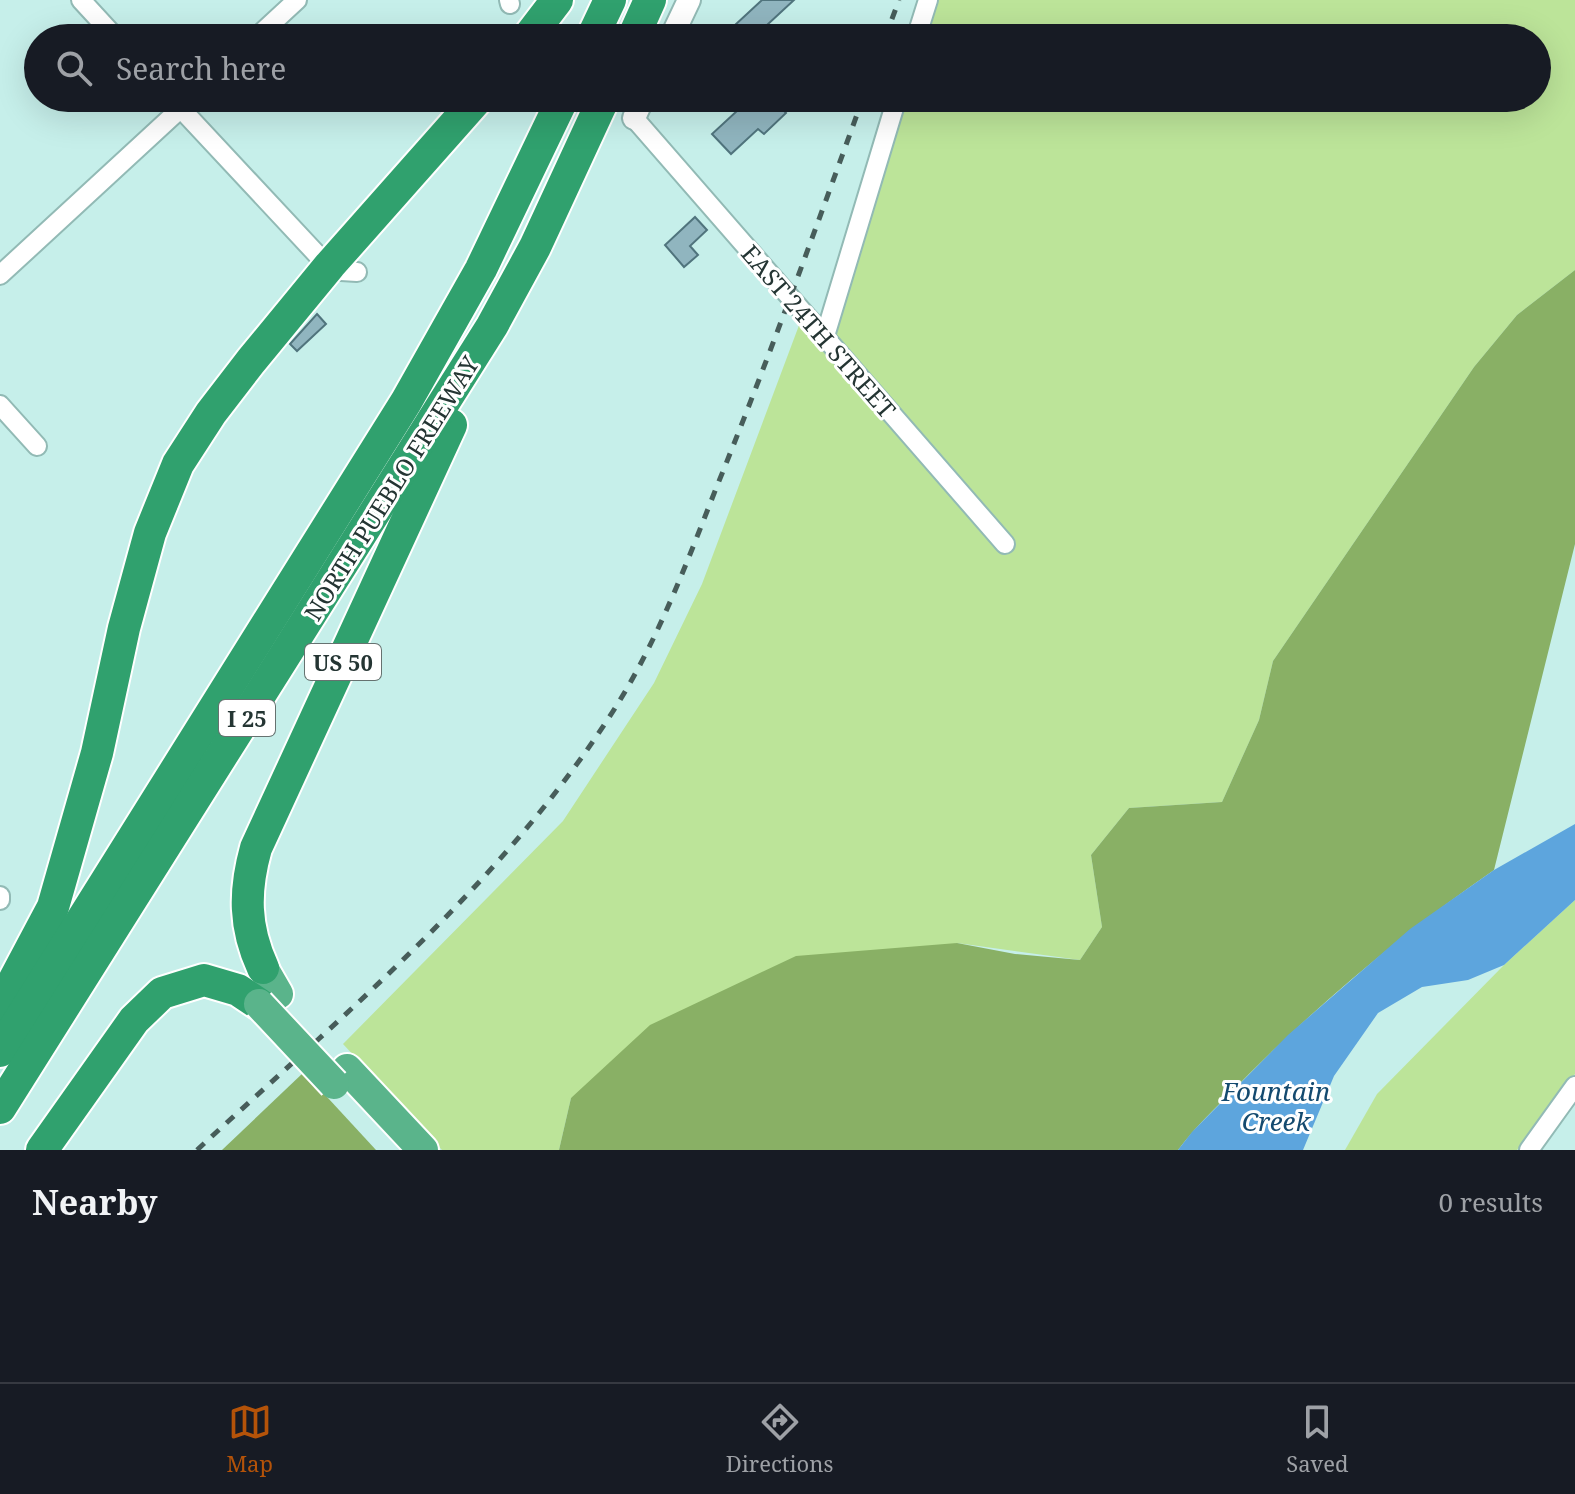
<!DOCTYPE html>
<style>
:root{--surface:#171b24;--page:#242831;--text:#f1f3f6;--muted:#9ea1a6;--line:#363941;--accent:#b45309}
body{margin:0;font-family:"Noto Serif",serif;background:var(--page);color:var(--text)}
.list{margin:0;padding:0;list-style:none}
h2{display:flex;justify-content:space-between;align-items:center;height:104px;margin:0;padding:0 32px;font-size:34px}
h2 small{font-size:26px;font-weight:400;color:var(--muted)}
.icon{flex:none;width:44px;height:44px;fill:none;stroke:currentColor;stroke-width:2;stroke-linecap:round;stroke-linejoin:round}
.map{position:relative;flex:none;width:1575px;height:1150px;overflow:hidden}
.search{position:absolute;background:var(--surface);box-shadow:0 8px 32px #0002;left:24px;right:24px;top:24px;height:88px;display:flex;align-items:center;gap:20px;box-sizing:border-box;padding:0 28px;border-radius:44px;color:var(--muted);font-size:30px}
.sheet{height:232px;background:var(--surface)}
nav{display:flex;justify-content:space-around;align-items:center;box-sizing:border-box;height:112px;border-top:2px solid var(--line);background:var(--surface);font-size:22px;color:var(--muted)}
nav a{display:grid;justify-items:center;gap:4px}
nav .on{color:var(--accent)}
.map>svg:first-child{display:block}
.green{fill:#bce499}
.forest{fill:#89b065}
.water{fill:#5da5dd}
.building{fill:#90b5bf;stroke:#50747d;stroke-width:2}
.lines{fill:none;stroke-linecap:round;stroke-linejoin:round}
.minor-casing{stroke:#92bab5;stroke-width:22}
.tertiary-casing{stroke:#92bab5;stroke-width:26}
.trunk-casing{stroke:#fff;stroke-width:34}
.motorway-casing{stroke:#fff;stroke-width:36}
.minor{stroke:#fff;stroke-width:18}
.tertiary{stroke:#fff;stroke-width:22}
.trunk{stroke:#5ab48b;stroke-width:30}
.motorway{stroke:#30a16e;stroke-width:32}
.rail{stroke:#475d5a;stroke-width:5;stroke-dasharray:10 10;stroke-linecap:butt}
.trunk-bridge-casing{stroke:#fff;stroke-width:34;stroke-linecap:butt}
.trunk-bridge{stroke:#5ab48b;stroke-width:30}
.labels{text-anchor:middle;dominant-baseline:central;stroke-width:6;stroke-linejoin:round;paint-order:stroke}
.shield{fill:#fff;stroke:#667270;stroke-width:2}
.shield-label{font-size:22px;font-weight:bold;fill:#243533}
.street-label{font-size:24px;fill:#243533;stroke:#fff}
.water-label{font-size:26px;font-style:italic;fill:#144a6f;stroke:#fff}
</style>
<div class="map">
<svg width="1575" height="1150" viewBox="0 0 1575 1150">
<rect width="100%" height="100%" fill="#c6efea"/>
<g class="green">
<polygon points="928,0 1575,0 1575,270 1517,315 1474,367 1273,661 1259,720 1222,802 1129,808 1091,855 1102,927 1080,960 957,943 571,1098 559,1150 442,1150 343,1044 563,821 654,683 702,584 804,312 824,335 897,98 1537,98 1537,38 916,38"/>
<polygon points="1575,900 1575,1074 1517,1150 1345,1150 1377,1094 1504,965"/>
</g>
<g class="forest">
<path d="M1575,270v274l-81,326c-88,61 -169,128 -245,204 -24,25 -50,48 -71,76h-619l12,-52 79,-73 146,-69 161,-13 58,11 65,6 22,-33 -11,-72 38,-47 93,-6 37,-82 14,-59 201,-294 43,-52z"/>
<polygon points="304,1072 376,1150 222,1150"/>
</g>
<polygon class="water" points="1575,824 1575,900 1504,965 1468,980 1422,987 1378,1013 1334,1076 1303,1150 1178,1150 1192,1132 1288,1035 1410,929 1494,870"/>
<g class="building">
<polygon points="762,0 794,0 753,38 721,38"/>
<polygon points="751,98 773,98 786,113 764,134 758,129 731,154 712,134"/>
<polygon points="695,217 707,230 690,246 698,255 684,267 665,245"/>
<polygon points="317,314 326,324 297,351 290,344"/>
</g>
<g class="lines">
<defs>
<g id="minor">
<polyline points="81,0 116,38"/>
<polyline points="509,0 510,4"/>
<polyline points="256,38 297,0"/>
<polyline points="916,38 928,0"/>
<polyline points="171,98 324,262 341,271 357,272"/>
<polyline points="634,118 1005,544"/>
<polyline points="0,275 192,98"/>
<polyline points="825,336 897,98"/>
<polyline points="0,405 37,446"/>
<polyline points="0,896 0,900"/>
<polyline points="1529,1150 1575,1086"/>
</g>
<g id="tertiary">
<polyline points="671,38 689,0"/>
<polyline points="634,118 643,98"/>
</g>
<g id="trunk">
<polyline points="263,968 278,994"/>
<polyline points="347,1069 423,1150"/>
</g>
<g id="motorway">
<polyline points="528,38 557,0"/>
<polyline points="592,38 610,0"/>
<polyline points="633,38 650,0"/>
<path d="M263,968c-19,-41 -19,-77 -7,-120l195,-423"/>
<polyline points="0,1007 53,907 97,753 124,628 150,533 178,464 211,413 251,361 330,265 478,98"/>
<polyline points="0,1051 406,402 481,269 563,98"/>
<polyline points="0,1108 492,326 535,247 604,98"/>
<polyline points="42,1150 134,1020 162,993 204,980 238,990 259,1004"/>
</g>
</defs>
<use href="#minor" class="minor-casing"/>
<use href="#tertiary" class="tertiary-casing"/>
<use href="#trunk" class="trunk-casing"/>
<use href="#motorway" class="motorway-casing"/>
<use href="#minor" class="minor"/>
<use href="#tertiary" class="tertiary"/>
<use href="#trunk" class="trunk"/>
<use href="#motorway" class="motorway"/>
<g class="rail">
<polyline points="885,38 899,0"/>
<path d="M197,1150c145,-134 300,-262 409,-428 49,-73 79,-155 111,-236 52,-128 99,-258 146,-388"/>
</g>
<defs>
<polyline id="trunk-bridge" points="259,1004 334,1084"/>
</defs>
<use href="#trunk-bridge" class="trunk-bridge-casing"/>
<use href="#trunk-bridge" class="trunk-bridge"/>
</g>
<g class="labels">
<g class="shield">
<rect x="305" y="644" width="76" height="36" rx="6"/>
<rect x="219" y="700" width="56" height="36" rx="6"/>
</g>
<g class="shield-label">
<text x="343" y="662">US 50</text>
<text x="247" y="718">I 25</text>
</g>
<g class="street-label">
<text transform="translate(819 331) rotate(49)">EAST 24TH STREET</text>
<text transform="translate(391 488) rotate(-58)">NORTH PUEBLO FREEWAY</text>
</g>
<g class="water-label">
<text x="1276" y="1091">Fountain<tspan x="1276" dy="30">Creek</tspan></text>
</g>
</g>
</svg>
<div class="search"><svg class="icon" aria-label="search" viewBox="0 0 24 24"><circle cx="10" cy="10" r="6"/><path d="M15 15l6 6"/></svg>Search here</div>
</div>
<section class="sheet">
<h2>Nearby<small>0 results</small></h2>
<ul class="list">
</ul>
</section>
<nav>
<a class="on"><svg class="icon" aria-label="map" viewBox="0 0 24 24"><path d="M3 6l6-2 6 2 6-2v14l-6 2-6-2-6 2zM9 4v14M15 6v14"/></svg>Map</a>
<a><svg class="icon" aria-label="directions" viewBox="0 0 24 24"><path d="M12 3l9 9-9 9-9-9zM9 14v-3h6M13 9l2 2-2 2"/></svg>Directions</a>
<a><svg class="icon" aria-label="saved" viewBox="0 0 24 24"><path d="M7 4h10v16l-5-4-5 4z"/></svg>Saved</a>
</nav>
